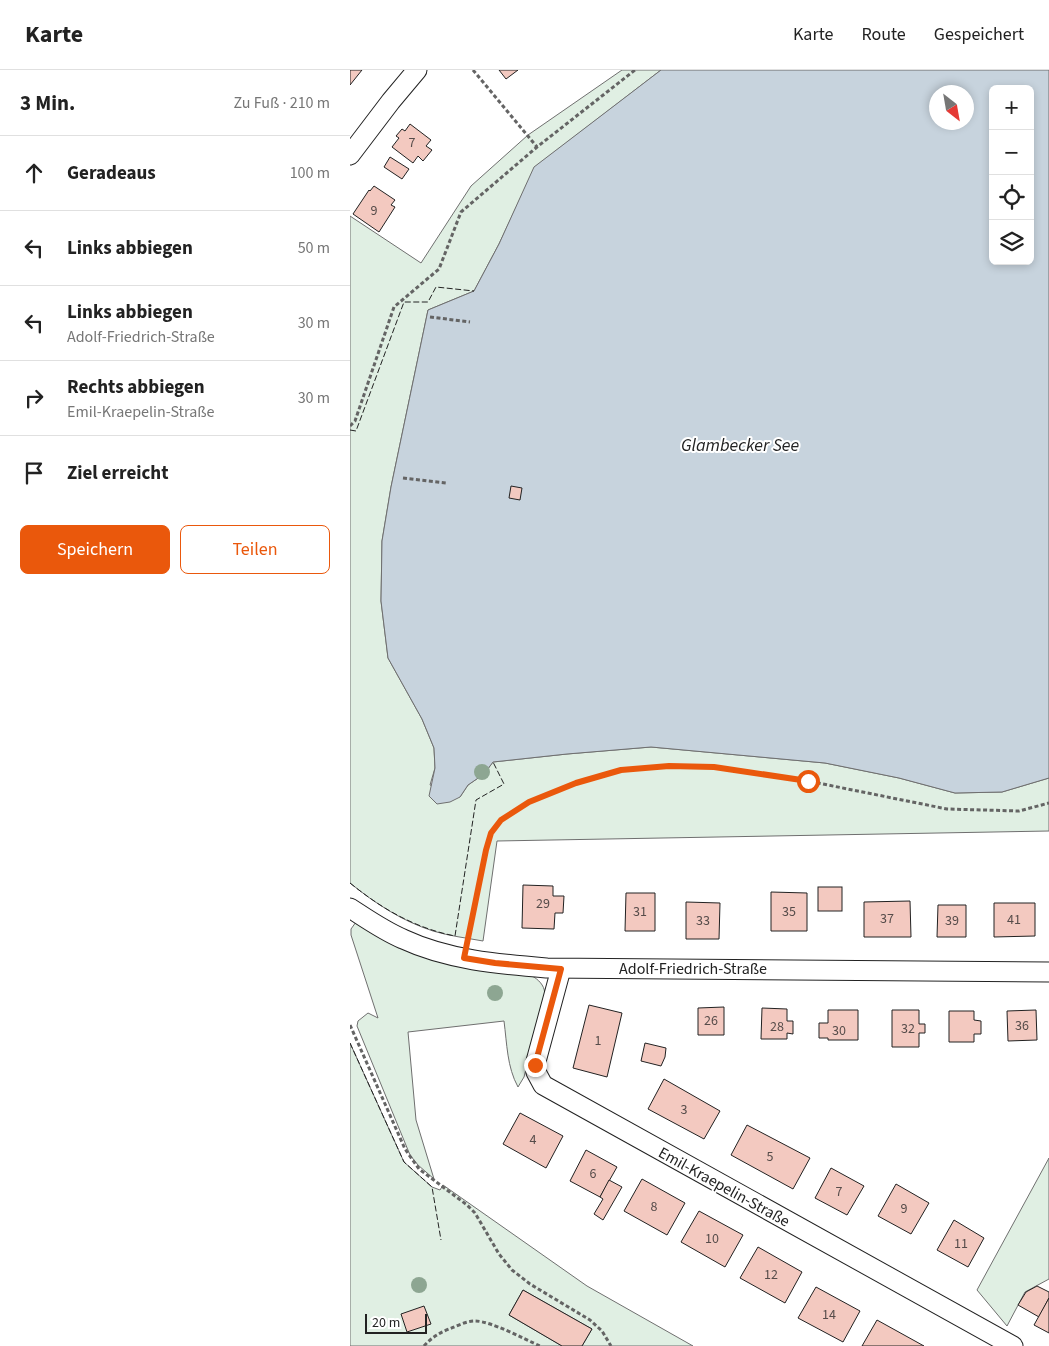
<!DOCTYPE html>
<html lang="de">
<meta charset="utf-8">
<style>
:root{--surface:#fff;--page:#f6f6f6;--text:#222;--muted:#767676;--line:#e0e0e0;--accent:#ea580c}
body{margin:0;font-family:"Source Sans 3",sans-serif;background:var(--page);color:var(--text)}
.controls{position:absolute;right:15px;top:15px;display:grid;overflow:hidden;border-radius:8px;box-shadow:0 2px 8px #0003}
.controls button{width:45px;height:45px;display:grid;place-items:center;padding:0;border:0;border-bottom:1px solid var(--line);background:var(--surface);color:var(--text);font:25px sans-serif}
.compass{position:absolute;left:579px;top:15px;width:45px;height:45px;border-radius:50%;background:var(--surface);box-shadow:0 2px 8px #0003;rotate:149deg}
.scale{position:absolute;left:15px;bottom:12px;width:62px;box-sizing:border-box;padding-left:5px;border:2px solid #222;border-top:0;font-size:14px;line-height:18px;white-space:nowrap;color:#222;-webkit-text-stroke:4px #fff;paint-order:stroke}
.stop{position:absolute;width:15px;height:15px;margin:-11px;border:4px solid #ea580c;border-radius:50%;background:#fff}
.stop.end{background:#ea580c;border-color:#fff;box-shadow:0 1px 5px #0008}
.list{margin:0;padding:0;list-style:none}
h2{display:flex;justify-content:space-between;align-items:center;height:65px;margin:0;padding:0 20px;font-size:21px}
h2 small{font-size:16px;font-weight:400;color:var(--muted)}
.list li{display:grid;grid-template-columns:32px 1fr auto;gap:15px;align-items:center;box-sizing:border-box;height:75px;padding:0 20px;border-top:1px solid var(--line)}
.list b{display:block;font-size:19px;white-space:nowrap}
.list p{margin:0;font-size:16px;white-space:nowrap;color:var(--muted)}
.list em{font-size:16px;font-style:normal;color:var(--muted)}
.actions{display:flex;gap:10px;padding:15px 20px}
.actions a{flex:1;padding:11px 0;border:1px solid var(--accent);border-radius:8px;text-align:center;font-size:18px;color:var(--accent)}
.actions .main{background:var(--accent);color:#fff}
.icon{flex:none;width:28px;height:28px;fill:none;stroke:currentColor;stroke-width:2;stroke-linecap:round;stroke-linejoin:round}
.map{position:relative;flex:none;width:699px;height:1276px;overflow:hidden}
header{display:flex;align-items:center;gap:30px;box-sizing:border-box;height:70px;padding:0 25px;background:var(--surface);border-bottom:1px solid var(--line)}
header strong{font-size:24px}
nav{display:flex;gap:28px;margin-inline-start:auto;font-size:18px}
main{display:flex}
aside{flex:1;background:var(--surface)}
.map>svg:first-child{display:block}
.green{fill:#e0efe3;stroke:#6f6f6f}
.water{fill:#c7d3dd;stroke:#6f6f6f;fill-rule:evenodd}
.building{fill:#f3c9c0;stroke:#222}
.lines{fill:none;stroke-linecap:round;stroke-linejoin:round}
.street-casing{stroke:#222;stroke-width:21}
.path{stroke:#646464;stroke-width:3;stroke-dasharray:4 2.5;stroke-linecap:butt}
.street{stroke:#fff;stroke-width:19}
.fence{stroke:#222;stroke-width:1;stroke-dasharray:6 2.5;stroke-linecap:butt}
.tree{fill:#8da692}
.route{stroke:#ea580c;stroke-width:6}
.labels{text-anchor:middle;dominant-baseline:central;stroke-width:4;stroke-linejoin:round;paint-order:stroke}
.number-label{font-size:14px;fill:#564c4a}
.street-label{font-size:16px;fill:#222;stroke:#fff}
.water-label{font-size:18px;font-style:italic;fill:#222;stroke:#fff}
</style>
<header>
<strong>Karte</strong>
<nav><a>Karte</a><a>Route</a><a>Gespeichert</a></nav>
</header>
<main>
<aside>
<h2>3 Min.<small>Zu Fuß · 210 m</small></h2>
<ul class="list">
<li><svg class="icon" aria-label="ahead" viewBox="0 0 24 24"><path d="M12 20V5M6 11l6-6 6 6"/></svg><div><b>Geradeaus</b></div><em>100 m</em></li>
<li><svg class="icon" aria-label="left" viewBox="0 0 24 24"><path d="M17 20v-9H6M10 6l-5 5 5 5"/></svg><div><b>Links abbiegen</b></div><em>50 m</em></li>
<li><svg class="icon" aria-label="left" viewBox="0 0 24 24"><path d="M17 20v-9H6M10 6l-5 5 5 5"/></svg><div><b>Links abbiegen</b><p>Adolf-Friedrich-Straße</p></div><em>30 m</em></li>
<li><svg class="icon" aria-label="right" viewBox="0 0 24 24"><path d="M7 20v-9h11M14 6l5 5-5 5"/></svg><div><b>Rechts abbiegen</b><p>Emil-Kraepelin-Straße</p></div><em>30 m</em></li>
<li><svg class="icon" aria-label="arrive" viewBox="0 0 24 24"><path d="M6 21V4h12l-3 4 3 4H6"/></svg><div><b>Ziel erreicht</b></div></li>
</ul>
<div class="actions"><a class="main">Speichern</a><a>Teilen</a></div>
</aside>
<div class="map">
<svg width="699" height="1276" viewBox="0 0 699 1276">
<rect width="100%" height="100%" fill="#fff"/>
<g class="green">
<path d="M272,0h39l-126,97 -36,77 -25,47 -46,19 -37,177 -9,54 -1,60 7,57 34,61 12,29 1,20 -5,17 30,12 8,-12 16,-11 9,-12 74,-8 84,-7 174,16 74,15 56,15 47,-1 47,-14v53l-552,10 -14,100c-16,-3 -34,-5 -50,-10 -31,-10 -57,-27 -83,-48v-667l71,47 50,-77 57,-51z"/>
<path d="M6,852l178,55c7,5 11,10 11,19l-21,81 -6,10c-11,-20 -11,-43 -14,-66l-96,11 8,88 18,59 -16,-14 -8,-10 -53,-129 1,-5 10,-8 10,5 -27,-83v-6z"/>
<polygon points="0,973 54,1092 82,1117 90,1120 93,1115 237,1216 343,1276 232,1276 242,1259 173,1220 159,1245 212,1276 0,1276"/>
<polygon points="699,1088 699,1209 675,1222 657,1256 627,1220"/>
</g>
<path class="water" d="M311,0h388v708l-47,14 -47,1 -56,-15 -74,-15 -174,-16 -84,7 -74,8 -9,12 -16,11 -8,12 -10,5 -13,2 -8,-8 6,-28 -1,-20 -12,-29 -34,-61 -7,-57 1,-60 9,-54 37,-177 46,-19 25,-47 35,-77zM643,19h37v172h-37zM586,22h30v30h-30z"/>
<g class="building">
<polygon points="0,0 12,0 0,15"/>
<polygon points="149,0 168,0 156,9"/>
<polygon points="60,54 81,70 76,76 82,80 73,91 68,86 63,93 42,77 49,68 46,66 52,59 55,61"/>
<polygon points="40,87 59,99 52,109 34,97"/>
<polygon points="24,116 45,130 41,135 45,137 29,162 3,144 19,120 20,121"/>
<polygon points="161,416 172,418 170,430 159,428"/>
<polygon points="173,815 203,816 203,826 214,826 213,843 205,843 204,859 172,858"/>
<rect x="468" y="817" width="24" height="24"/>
<polygon points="421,822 457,823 457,861 421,861"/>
<polygon points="276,823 305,823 305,861 275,861"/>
<polygon points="560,831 561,867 514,867 514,832"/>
<polygon points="336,832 370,833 369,869 336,869"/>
<polygon points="644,833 685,833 685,866 644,867"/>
<polygon points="588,835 616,835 616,867 587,867"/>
<polygon points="239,935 272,943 257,1007 223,998"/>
<polygon points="374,937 374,965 348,965 348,938"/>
<polygon points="412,938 437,939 437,951 443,951 443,964 437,963 437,969 411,969"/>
<polygon points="478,940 508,940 508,970 478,970 478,968 469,968 469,953 478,953"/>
<polygon points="542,940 569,940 569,954 575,954 575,963 569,963 569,977 542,977"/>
<polygon points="686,940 687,970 658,971 657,941"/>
<polygon points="599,941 624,941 624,950 631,951 631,964 624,964 624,972 599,972"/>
<polygon points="295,973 316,978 315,987 311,996 291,991"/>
<polygon points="314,1009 370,1041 354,1069 298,1039"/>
<polygon points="170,1043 213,1066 196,1098 153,1074"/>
<polygon points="397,1055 460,1088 443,1119 381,1085"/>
<polygon points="236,1080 267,1097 250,1127 220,1111"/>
<polygon points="481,1098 514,1116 497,1145 465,1128"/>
<polygon points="292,1109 335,1133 317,1165 274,1141"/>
<polygon points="259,1110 272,1117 253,1150 244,1144 253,1129 250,1127"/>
<polygon points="546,1114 579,1133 561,1164 528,1146"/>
<polygon points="349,1141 393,1165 375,1197 331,1172"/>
<polygon points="604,1150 634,1168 618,1197 587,1180"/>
<polygon points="408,1177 452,1202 435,1233 390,1208"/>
<polygon points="687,1216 699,1222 699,1228 689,1247 668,1235 676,1222"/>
<polygon points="466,1217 510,1241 493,1272 448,1248"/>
<polygon points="173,1220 242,1259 232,1276 212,1276 159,1245"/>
<polygon points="699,1228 699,1263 684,1255"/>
<polygon points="74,1236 81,1254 57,1262 51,1244"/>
<polygon points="527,1250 574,1276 512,1276"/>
</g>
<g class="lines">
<defs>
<g id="street">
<polyline points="0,85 41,31 67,0"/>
<path d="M0,838c17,11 34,23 53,31 45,21 95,25 144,29l502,4"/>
<polyline points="211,899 185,995 186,1002 193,1015 663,1276"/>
</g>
</defs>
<use href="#street" class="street-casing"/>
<g class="path">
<polyline points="123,0 187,77"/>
<polyline points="80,247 120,252"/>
<polyline points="0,356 5,351 44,237 89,199 111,142 187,77 285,0"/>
<polyline points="53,408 96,413"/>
<polyline points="117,871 136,780 141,763 151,750 179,732 226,713 271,700 319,696 364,697 458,711 597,739 669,741 699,733"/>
<polyline points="0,955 55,1079 69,1099 117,1135 125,1143 149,1184 162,1200 180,1214 240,1250 252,1261 261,1276"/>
<path d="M74,1276c7,-8 15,-13 25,-17 8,-3 17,-8 26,-8 16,0 49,18 65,25"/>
</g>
<use href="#street" class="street"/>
<g class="fence">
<polyline points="0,360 6,361 54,232 78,232 86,217 124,221"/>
<path d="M0,813c32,26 65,45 105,53l21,-136 28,-16 -11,-22"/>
<polyline points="0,973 54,1092 82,1117 91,1170"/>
</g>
</g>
<g class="tree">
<circle cx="132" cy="702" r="8"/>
<circle cx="145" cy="923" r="8"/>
<circle cx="69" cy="1215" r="8"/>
</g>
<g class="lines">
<polyline class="route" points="185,995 211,899 145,893 114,888 136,780 141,763 151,750 179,732 226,713 271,700 319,696 364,697 458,711"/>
</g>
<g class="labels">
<g class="number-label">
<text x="62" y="73">7</text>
<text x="24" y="141">9</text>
<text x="193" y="834">29</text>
<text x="290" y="842">31</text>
<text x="439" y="842">35</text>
<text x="537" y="849">37</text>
<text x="664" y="850">41</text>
<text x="353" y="851">33</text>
<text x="602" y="851">39</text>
<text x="361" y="951">26</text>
<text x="672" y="956">36</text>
<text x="427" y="957">28</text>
<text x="558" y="959">32</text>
<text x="489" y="961">30</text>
<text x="248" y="971">1</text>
<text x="334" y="1040">3</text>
<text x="183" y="1070">4</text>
<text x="420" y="1087">5</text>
<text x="243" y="1104">6</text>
<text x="489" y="1122">7</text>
<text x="304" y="1137">8</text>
<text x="554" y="1139">9</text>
<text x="362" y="1169">10</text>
<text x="611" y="1174">11</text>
<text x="421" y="1205">12</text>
<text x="479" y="1245">14</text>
</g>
<g class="street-label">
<text x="343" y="899">Adolf-Friedrich-Straße</text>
<text transform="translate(374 1117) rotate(29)">Emil-Kraepelin-Straße</text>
</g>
<g class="water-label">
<text x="390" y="375">Glambecker See</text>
</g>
</g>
</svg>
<div class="controls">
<button>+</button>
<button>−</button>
<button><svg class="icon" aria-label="locate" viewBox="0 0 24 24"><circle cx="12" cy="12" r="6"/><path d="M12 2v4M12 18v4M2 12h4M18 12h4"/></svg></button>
<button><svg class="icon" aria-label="layers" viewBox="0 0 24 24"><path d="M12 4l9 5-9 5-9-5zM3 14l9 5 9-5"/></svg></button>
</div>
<svg class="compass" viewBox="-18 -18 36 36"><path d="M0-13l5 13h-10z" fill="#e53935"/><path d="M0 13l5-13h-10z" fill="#767676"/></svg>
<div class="scale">20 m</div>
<div class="stop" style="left:458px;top:711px"></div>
<div class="stop end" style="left:185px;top:995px"></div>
</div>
</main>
